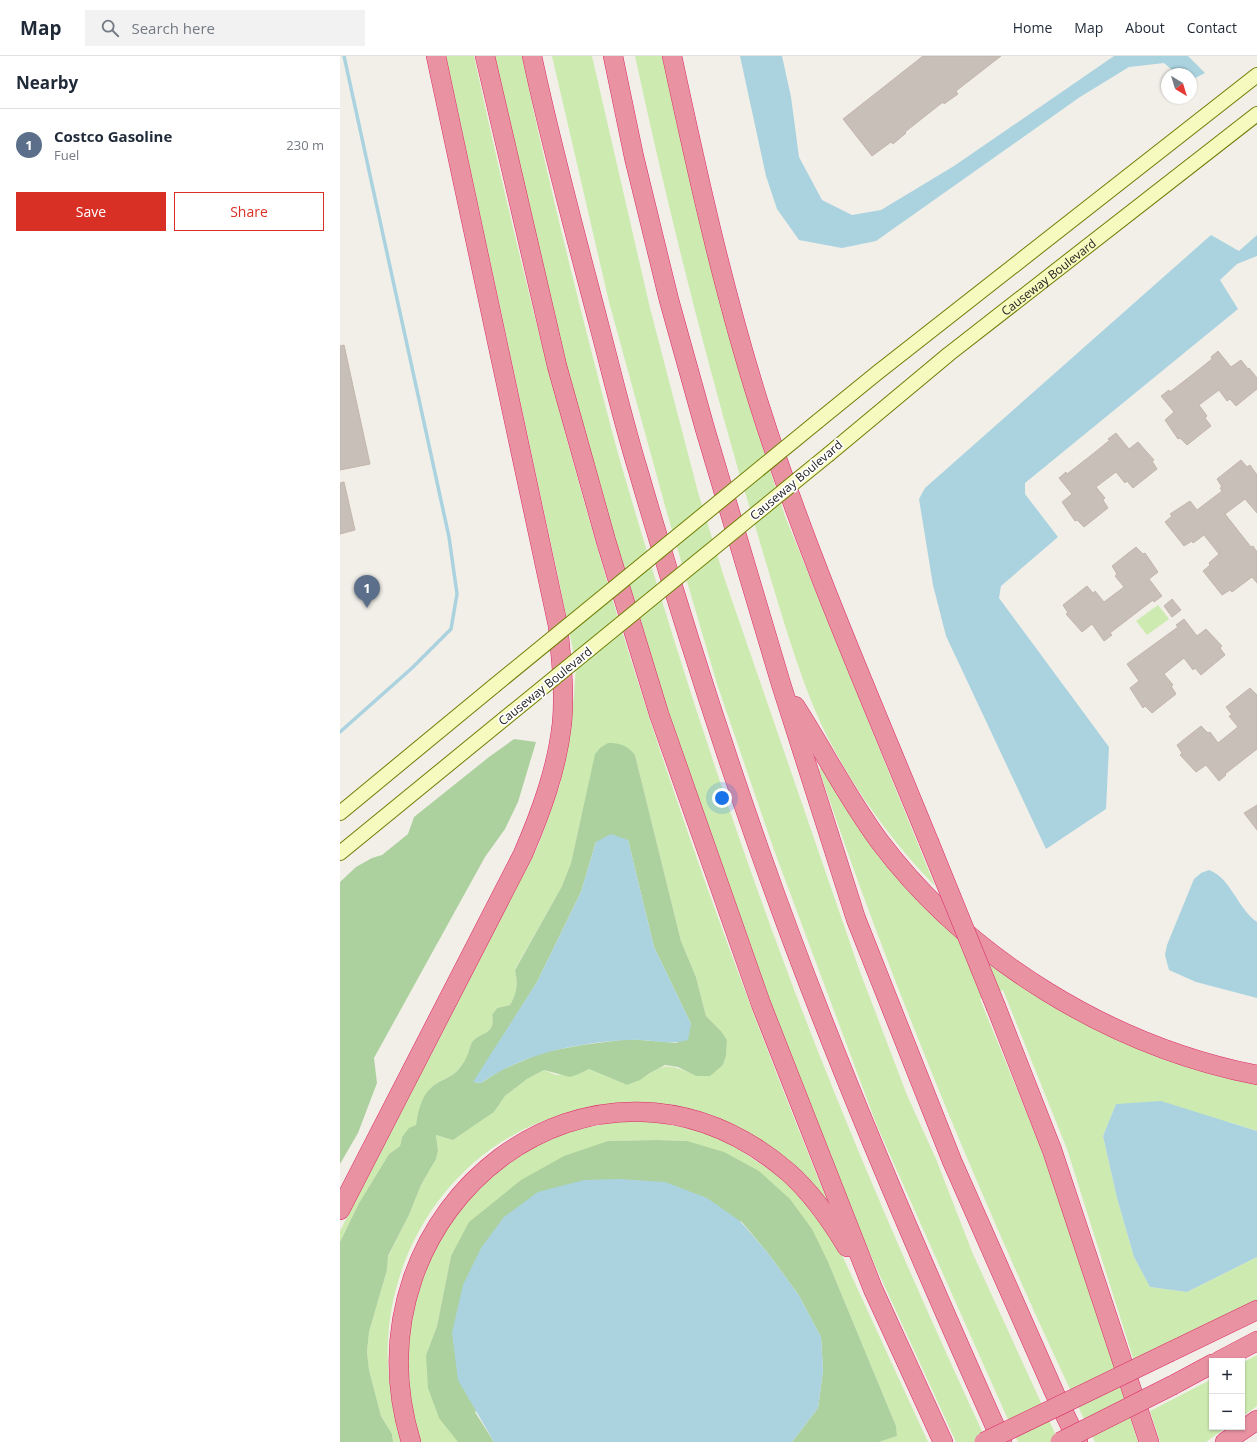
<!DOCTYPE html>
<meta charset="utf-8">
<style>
:root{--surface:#fff;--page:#f2f2f3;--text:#1f2937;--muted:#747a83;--line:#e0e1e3;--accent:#d93025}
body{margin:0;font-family:"Open Sans",sans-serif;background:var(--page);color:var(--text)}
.controls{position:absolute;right:12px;bottom:12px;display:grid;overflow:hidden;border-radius:0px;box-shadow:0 1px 3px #0004}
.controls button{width:36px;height:36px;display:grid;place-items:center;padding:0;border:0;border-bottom:1px solid var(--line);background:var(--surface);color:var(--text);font:20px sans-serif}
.compass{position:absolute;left:821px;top:12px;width:36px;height:36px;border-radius:50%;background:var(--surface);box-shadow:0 1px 3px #0004;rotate:142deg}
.you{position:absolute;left:382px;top:742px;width:14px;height:14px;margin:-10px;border:3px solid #fff;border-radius:50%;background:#1a73e8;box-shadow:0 0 0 6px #1a73e833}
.badge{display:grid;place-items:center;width:26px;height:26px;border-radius:50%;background:var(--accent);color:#fff;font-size:13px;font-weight:700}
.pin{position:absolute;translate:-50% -33px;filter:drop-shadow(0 1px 2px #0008)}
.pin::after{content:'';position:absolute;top:21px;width:14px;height:12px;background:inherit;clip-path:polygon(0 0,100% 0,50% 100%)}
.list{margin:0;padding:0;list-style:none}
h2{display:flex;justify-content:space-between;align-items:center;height:52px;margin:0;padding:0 16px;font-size:17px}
h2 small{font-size:13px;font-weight:400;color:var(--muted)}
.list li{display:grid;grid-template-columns:26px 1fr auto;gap:12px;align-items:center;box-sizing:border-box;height:72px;padding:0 16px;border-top:1px solid var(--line)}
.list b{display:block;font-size:15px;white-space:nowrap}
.list p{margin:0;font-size:13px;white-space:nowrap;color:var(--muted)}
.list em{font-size:13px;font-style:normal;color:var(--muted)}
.actions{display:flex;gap:8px;padding:12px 16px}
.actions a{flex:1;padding:9px 0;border:1px solid var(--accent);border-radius:0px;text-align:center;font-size:14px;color:var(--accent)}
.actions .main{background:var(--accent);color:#fff}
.icon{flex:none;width:22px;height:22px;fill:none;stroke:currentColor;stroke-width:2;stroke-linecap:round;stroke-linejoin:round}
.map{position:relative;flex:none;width:917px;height:1386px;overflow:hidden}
header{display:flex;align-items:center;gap:24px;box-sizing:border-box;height:56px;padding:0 20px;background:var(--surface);border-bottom:1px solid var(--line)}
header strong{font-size:19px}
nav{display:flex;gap:22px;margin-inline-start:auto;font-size:14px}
.search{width:280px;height:36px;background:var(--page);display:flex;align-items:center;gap:10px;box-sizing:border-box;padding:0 14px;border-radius:0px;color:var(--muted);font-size:15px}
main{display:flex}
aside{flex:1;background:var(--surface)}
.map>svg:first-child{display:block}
.grass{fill:#cdebb0}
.forest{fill:#add19e;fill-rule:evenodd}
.water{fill:#aad3df}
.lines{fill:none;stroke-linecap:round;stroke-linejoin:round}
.stream{stroke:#aad3df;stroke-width:3.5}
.building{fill:#c7bfb8;stroke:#c4b6ab}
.secondary-casing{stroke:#707d05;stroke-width:16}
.highway-casing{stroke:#dc2a67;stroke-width:20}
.secondary{stroke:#f7fabf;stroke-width:14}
.highway{stroke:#e892a2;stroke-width:19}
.secondary-bridge-casing{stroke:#707d05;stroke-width:16;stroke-linecap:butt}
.highway-bridge-casing{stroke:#dc2a67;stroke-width:20;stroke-linecap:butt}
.secondary-bridge{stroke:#f7fabf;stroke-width:14}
.highway-bridge{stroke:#e892a2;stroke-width:19}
.labels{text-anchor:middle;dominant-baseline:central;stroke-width:3.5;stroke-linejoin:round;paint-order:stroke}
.street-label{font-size:12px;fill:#222;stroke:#fff}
</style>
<header>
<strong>Map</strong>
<div class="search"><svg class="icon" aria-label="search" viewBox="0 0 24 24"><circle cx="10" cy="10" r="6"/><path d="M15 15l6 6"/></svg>Search here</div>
<nav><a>Home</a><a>Map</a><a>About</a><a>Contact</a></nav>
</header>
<main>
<aside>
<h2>Nearby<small></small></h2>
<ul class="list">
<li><span class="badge" style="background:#5c6f8a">1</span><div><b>Costco Gasoline</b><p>Fuel</p></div><em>230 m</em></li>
</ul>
<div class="actions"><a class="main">Save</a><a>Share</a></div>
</aside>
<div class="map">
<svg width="917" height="1386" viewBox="0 0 917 1386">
<rect width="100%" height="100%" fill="#f2efe9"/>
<g class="grass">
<path d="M106,0h28c37,171 79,341 128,508 63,216 140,428 225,636l-2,2 -45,-46 -32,-21 -16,-7c-28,-5 -57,-10 -86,-14 -13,-2 -26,-7 -39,-7 -11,0 -23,3 -33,5 -143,31 -225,197 -168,330h-13l-1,-8 -11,-18 -12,-46 -2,-18 2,-20 18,-62 1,-13 21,-42 12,-30 15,-26 2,-8 -2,-16 17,5 41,-28 11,-16 22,-17 17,-9 12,5 23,-1 10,-5 38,16c35,-13 29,-29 69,-9l27,-11 3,-9 1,-16 -6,-9 -15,-15 -10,-39 -15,-36 -46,-186 -43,14 -21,94 -9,23 -47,83c3,15 2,24 -5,36l-13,3 -5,7c4,22 -13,15 -21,29 -2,4 -2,9 -3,12 -3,5 -8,11 -11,15 -7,7 -18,9 -24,15 -10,10 -15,26 -17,39l-14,12 -2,9 -11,8 -30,49 -19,39v-11l198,-385 22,-62 9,-43 5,-46 2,-30 -16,-79z"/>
<path d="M154,0h28c20,98 44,196 69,294 10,38 19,76 30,114 59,202 124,404 202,600 51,128 106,253 164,378h-31l-82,-179 -67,-160 -91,-245 -66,-201 -62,-205 -34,-130z"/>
<polygon points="212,0 252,0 310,252 358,436 384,521 519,913 567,1039 596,1103 633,1198 719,1386 678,1386 537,1070 434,794 377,628 327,457 269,246"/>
<path d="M295,0h27l65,272 26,90 32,98 150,370c-43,-44 -79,-94 -107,-148 -20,-39 -33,-81 -46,-122 -15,-49 -29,-98 -44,-147 -39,-136 -73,-274 -103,-413z"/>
<polygon points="818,549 829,563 807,579 796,565"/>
<path d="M481,712l35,54 142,148 50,34 35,19 47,22 58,22 69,18v46l-28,-9 -113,-18 -13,32 14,62 17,59 16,30 37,5 70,-35v44l-123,60 -67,-212 -64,-159 -23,9 60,147 41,117 57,179h-43c-52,-108 -100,-217 -146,-327 -47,-114 -91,-229 -130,-346z"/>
<polygon points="296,1062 376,1078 458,1133 502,1199 588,1386 539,1386 557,1380 556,1370 489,1208 347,1085 317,1084 268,1085 111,1200 97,1270 86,1299 118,1386 79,1386 60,1293 100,1161 198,1081"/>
<polygon points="917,1299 917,1350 902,1361 902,1307"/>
<polygon points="872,1323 872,1371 887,1371 866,1386 820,1386 810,1355"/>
</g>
<g class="forest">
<polygon points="174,683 196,686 178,746 165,773 145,801 34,1002 37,1027 18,1077 0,1108 0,826 16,811 32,802 42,799 68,778 74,761 149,701"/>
<path d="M268,687c12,0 19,2 27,12l46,186 15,36 10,39 15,15 6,9 -1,16 -3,9 -13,11h-14l-18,-9 -13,-2 -15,8 -10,7 -13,5 -38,-16 -10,5 -9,3 -26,-7 -17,9 -22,17 -11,16 -41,28 -17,-5 2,16 -2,8 -15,26 -12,30 -21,41 -1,14 -18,62 -2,20 2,18 12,46 11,18 1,8h-53v-200l19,-39 30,-49 11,-8 2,-9 7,-9 7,-3c2,-14 5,-29 17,-39 7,-6 17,-8 24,-15 3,-3 8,-10 10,-15 2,-3 2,-8 4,-12 8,-14 25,-7 21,-29l5,-7 13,-3c7,-12 8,-21 5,-35l47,-84 9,-23 24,-109 5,-6zM288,784l26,107 37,77 -14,19 -48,-4 -47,6 -38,7 -43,18 -20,13 -7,-1 63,-100 44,-90 15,-50z"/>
<polygon points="317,1084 347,1085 384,1096 419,1115 450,1143 472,1173 489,1208 556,1370 557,1380 539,1386 452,1386 478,1352 483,1315 481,1281 458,1238 427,1196 401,1165 135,1356 154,1386 118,1386 99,1362 88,1332 86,1299 97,1270 111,1200 129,1166 181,1124 224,1100 268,1085"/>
</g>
<g class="water">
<polygon points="400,0 442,0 451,41 459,101 482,144 512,159 541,154 614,110 774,0 848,0 865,17 851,24 851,18 837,18 824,7 789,11 740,41 536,185 502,192 459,184 437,153 426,120"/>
<polygon points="871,179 899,195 917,179 917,200 897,208 880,224 898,253 685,427 685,438 718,481 661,530 659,542 769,691 766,753 706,793 606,580 593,529 579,443 585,432"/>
<path d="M271,778l17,6 26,107 37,77 -3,16c-20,6 -39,-2 -60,0 -52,3 -104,13 -147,43l-8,-1 64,-100 44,-90 15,-50z"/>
<path d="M869,814c22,8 28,38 48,52v76l-61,-16 -27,-12 -4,-15 2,-10 27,-66 7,-6z"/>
<polygon points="821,1045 917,1075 917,1201 847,1236 810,1231 794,1201 777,1142 763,1080 776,1048"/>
<polygon points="279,1123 325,1126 367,1142 400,1165 427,1196 458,1238 481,1281 483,1315 478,1352 452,1386 154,1386 118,1324 112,1277 123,1229 141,1192 164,1161 198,1136 244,1124"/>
</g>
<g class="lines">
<polyline class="stream" points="0,676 72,612 111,573 117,538 109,481 4,0"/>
</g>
<g class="building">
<polygon points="583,0 661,0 616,35 618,38 604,48 603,46 565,76 566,77 553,88 551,86 532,100 503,63"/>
<polygon points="4,289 30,408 0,414 0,290"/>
<polygon points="878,295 891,311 901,304 908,313 909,312 917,322 917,333 896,350 890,343 887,345 879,334 859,349 867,360 865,362 871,370 847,389 840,382 838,383 825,364 834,356 821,340 829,334 830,336 857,315 872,303 871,301"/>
<polygon points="776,377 789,393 798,386 814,404 812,405 817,413 793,432 787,425 785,427 776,416 756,431 765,442 763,444 768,452 744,471 737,464 735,465 722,446 732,438 719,422 726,416 727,418 754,397 770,384 768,383"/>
<polygon points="901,404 907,411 910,409 917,419 917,457 905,443 885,458 911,491 913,490 917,496 917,527 912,521 892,536 890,534 882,539 863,515 870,509 869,507 879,498 864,479 853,487 852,485 844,490 825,466 832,460 830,458 850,445 857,454 882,435 880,432 882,431 877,423"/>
<polygon points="4,426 15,474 0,478 0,427"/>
<polygon points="796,491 803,498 805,497 818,516 809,523 822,540 814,546 813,544 770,577 772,579 764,585 752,568 742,576 726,558 728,557 723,549 747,530 753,537 755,535 764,546 784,531 775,520 777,518 772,510"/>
<polygon points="832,543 841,554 832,561 824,550"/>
<polygon points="844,563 857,580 866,573 882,590 880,592 885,599 861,619 855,612 853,614 844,602 824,618 833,629 831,630 836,638 812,657 805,650 803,652 790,632 799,625 787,608 838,571 836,569"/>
<polygon points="910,632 917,639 917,693 885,718 886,719 879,725 866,709 856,716 840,699 842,697 837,689 861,670 868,677 870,676 878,687 898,671 889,660 892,659 886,651"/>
<polygon points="917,749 917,774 904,757"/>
</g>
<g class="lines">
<defs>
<g id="secondary">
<polyline points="478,365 537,317 917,19"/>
<path id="s1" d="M489,398l120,-100 308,-240"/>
<polyline points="0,757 154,630"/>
<polyline points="0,797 164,663"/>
</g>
<g id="highway">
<polyline points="145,0 217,310 266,485 319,658 421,948 533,1233 603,1386"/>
<path d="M192,0c19,89 43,177 66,265 13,49 25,100 40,149 37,127 77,254 121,379 71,202 156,398 243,593"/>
<polyline points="273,0 294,101 329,244 365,373 441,628 516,863 612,1105 715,1338 738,1386"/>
<path d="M332,0c25,116 51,234 87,348 47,149 111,293 170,438"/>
<path d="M455,650c29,45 53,93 85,136 89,118 233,205 377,233"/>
<polyline points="656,951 712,1094 809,1386"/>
<path d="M0,1154l183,-356c18,-42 34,-85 39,-131 3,-32 -1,-65 -4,-97l-122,-570"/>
<polyline points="830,1296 917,1254"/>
<polyline points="879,1305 917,1285"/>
<polyline points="833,1329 872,1308"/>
<path d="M71,1386c-71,-234 185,-435 377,-270 24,21 42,47 59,75"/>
<polyline points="885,1386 917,1364"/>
</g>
</defs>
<use href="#secondary" class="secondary-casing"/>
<use href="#highway" class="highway-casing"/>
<use href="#secondary" class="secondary"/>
<use href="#highway" class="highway"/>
<defs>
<g id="secondary-bridge">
<polyline points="154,630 478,365"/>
<polyline points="164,663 489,398"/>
</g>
<g id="highway-bridge">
<polyline points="589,786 656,951"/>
<polyline points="644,1386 830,1296"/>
<polyline points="720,1386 833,1329"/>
</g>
</defs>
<use href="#secondary-bridge" class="secondary-bridge-casing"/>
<use href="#highway-bridge" class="highway-bridge-casing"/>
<use href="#secondary-bridge" class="secondary-bridge"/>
<use href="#highway-bridge" class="highway-bridge"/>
</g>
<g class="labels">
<g class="street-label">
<text stroke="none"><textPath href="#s1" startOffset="282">Causeway Boulevard</textPath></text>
<text transform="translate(456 424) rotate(-40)">Causeway Boulevard</text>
<text transform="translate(205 630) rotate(-39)">Causeway Boulevard</text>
</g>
</g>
</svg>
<div class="controls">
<button>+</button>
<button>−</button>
</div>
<svg class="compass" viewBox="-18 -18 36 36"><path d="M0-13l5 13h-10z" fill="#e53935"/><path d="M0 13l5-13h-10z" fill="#747a83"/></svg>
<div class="you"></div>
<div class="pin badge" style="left:27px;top:552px;background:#5c6f8a">1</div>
</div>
</main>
